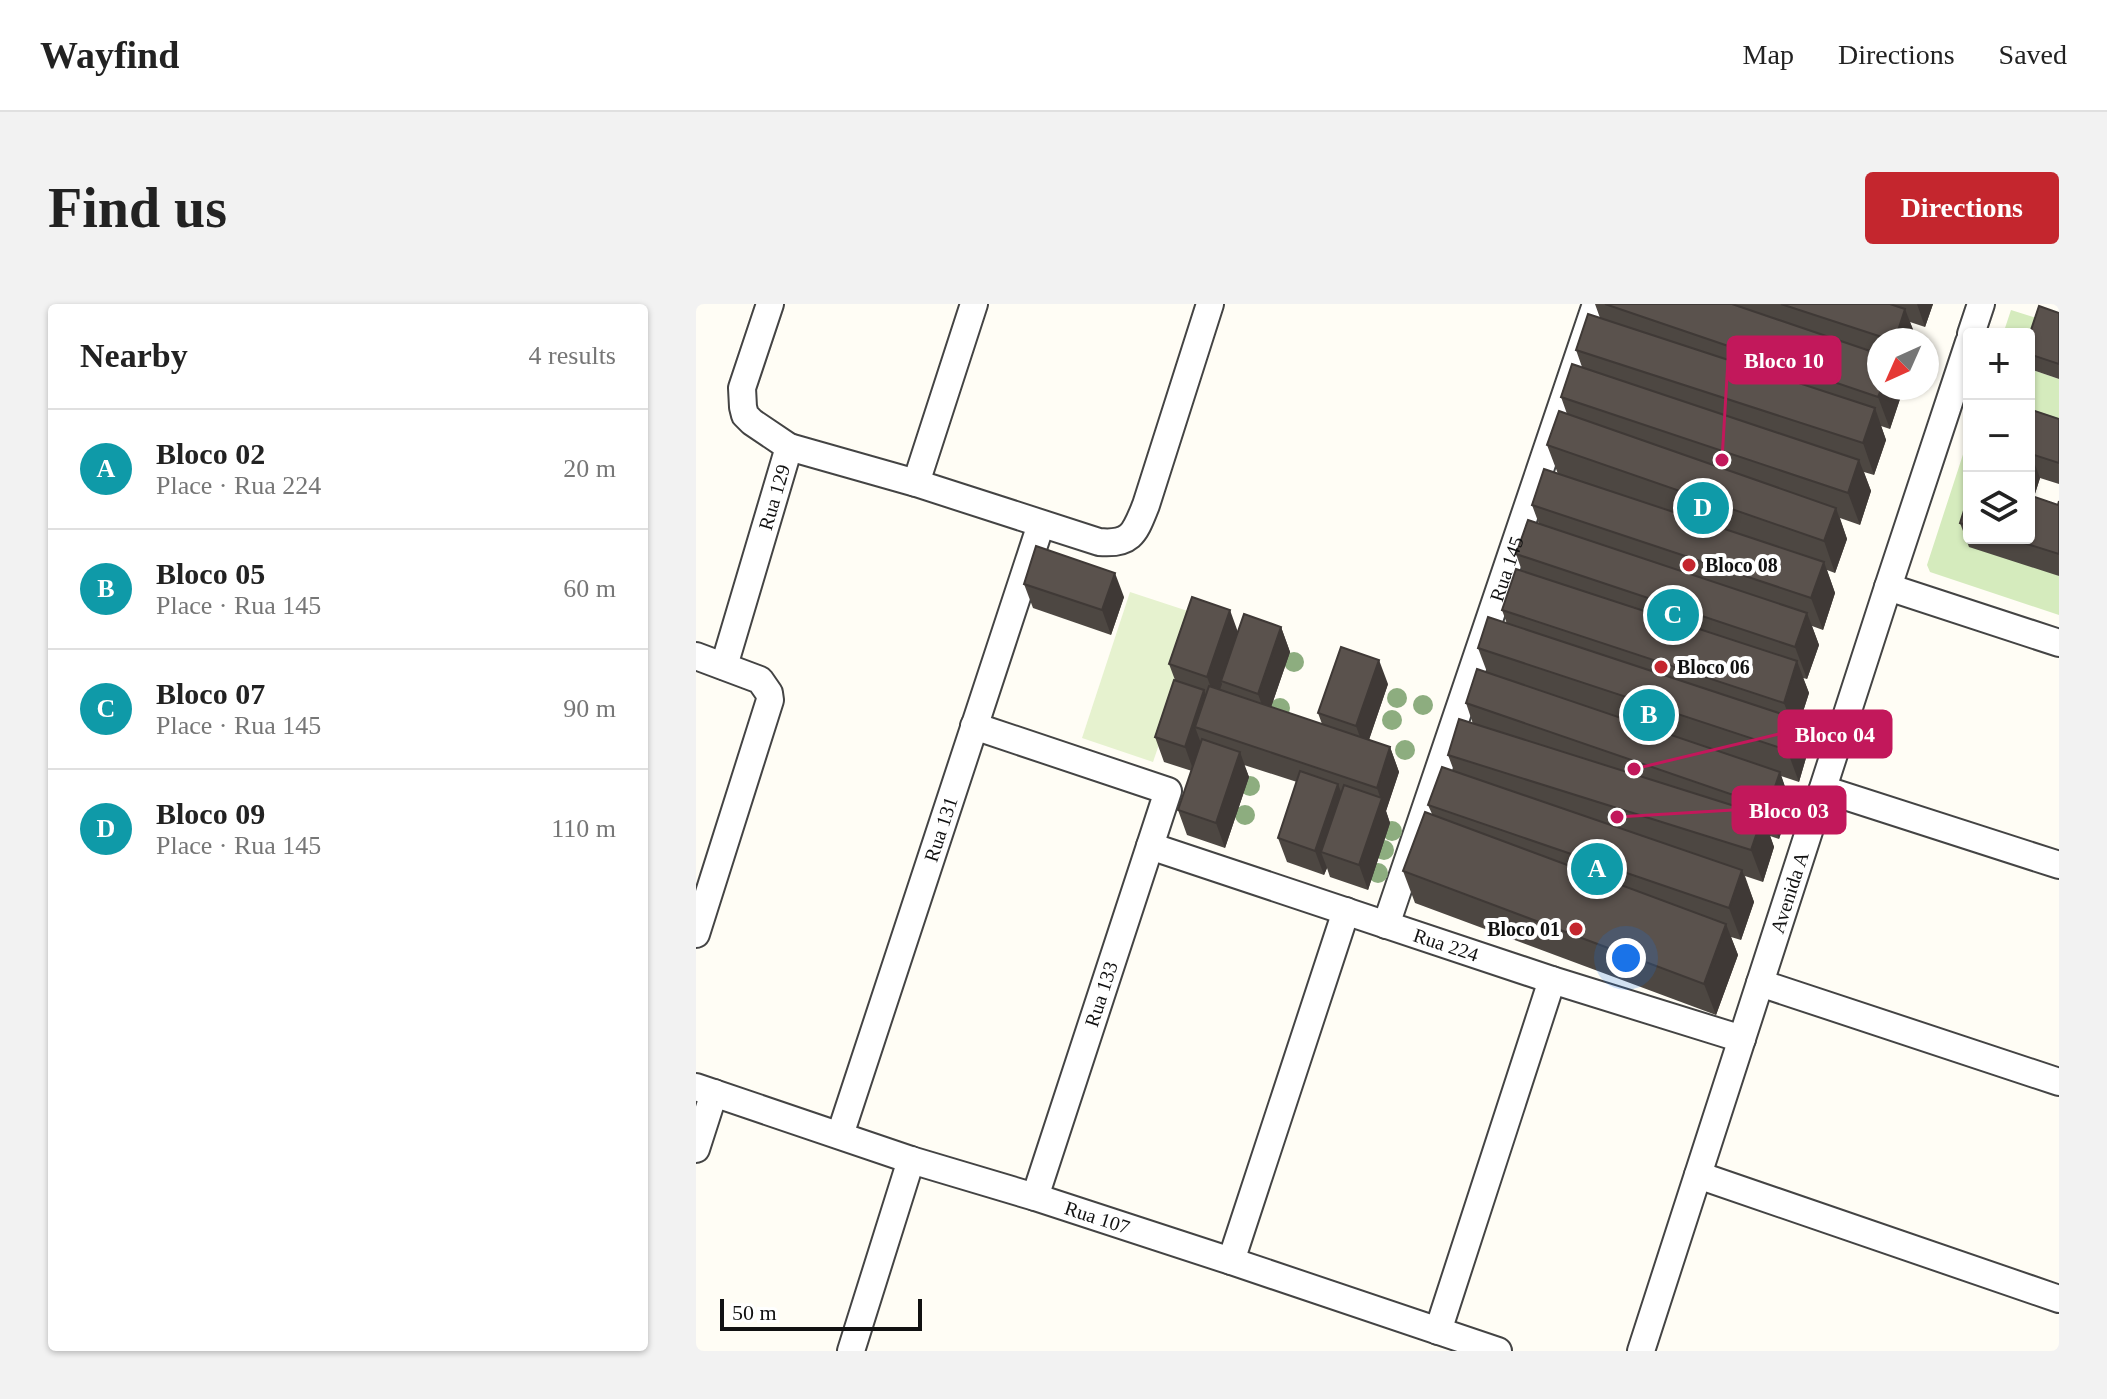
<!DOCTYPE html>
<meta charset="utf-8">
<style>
:root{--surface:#fff;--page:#f2f2f2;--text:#222;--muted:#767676;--line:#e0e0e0;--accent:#c4262e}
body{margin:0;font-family:"Times New Roman",serif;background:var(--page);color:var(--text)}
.controls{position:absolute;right:24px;top:24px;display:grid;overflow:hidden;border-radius:8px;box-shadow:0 2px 6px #0004}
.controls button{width:72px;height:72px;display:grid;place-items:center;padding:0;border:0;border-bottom:2px solid var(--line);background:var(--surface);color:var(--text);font:40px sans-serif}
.compass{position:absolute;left:1171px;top:24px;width:72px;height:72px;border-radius:50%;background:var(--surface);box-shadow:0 2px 6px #0004;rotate:225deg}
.scale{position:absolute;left:24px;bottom:20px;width:202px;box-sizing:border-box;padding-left:8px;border:4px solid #111;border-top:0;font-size:22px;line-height:28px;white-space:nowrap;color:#111;-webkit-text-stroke:6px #fff;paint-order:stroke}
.you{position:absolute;left:930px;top:654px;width:28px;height:28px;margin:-20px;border:6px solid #fff;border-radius:50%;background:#1a73e8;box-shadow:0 0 0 12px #1a73e833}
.badge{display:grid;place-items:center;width:52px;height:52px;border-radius:50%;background:var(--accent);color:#fff;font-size:26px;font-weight:700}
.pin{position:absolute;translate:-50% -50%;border:4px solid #fff;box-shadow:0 2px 8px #0006}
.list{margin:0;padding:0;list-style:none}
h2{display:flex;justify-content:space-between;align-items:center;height:104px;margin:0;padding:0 32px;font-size:34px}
h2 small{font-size:26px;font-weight:400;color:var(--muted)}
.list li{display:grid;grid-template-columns:52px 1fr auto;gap:24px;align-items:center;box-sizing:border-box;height:120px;padding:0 32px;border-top:2px solid var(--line)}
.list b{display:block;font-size:30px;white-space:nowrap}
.list p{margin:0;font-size:26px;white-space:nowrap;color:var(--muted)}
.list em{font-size:26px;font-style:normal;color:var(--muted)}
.icon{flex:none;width:44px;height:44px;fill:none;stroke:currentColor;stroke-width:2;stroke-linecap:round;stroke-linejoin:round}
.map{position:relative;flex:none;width:1363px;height:1047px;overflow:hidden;border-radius:8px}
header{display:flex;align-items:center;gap:48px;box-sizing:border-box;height:112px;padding:0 40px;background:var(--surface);border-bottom:2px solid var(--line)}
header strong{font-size:38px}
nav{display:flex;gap:44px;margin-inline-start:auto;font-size:28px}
.intro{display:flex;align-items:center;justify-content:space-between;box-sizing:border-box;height:192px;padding:0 48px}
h1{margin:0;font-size:56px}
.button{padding:20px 36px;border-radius:8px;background:var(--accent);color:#fff;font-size:28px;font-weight:700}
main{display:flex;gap:48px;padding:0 48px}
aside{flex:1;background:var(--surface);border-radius:8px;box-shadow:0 2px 6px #0004}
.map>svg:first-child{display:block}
.grass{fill:#d5ebbd}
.pitch{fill:#e6f2cf}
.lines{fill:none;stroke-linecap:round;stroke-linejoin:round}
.minor-casing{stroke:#444;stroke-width:30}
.minor{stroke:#fff;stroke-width:26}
.tree{fill:#8dad7f}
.wall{fill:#4d4742}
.shaded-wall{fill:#3f3936}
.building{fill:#5a524d;stroke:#3f3936;stroke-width:2}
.poi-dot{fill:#c4262e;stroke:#fff;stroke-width:3}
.labels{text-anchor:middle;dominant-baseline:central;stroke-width:8;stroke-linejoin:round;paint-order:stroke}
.street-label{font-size:20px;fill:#111;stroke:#fff}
.poi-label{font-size:20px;font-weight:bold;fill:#111;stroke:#fff;text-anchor:start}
.leader{fill:none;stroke:#c2185b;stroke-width:3}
.callout-dot{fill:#c2185b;stroke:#fff;stroke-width:3}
.callout{fill:#c2185b;stroke:#c2185b;stroke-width:3}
.callout-label{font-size:22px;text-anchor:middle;font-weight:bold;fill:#fff}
</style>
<header>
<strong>Wayfind</strong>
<nav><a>Map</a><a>Directions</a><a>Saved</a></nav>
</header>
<div class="intro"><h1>Find us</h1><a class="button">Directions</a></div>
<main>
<aside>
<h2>Nearby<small>4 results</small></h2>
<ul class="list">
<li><span class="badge" style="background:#0f9aa8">A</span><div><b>Bloco 02</b><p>Place · Rua 224</p></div><em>20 m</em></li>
<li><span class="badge" style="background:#0f9aa8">B</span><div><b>Bloco 05</b><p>Place · Rua 145</p></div><em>60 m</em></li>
<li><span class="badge" style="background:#0f9aa8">C</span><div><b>Bloco 07</b><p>Place · Rua 145</p></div><em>90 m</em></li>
<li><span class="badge" style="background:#0f9aa8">D</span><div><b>Bloco 09</b><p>Place · Rua 145</p></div><em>110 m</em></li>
</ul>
</aside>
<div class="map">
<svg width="1363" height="1047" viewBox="0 0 1363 1047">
<rect width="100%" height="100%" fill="#fffdf5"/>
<g class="grass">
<polygon points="1315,6 1363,21 1334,65 1363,75 1363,137 1333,127 1333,30 1307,30"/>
<polygon points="1273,132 1273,234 1363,272 1363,311 1234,268 1231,261"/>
</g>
<polygon class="pitch" points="434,288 507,312 457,458 386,434"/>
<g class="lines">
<defs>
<g id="minor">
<path d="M74,0l-28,84 1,19 2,8 7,7 37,25 127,36 183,59c33,3 36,-10 47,-37l64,-201"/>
<polyline points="1275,30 1285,0"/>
<polyline points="220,179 278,0"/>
<polyline points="1192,283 1363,339"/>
<polyline points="0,352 64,376 73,389 74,396 0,630"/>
<path id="s1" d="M28,362l65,-219"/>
<polyline points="278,422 472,487 339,893"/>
<polyline points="1127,485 1363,561"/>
<path id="s2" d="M454,542l402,134 190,59"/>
<path id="s3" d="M690,621l210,-621"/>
<polyline points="1064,679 1363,778"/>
<path id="s4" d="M0,783l215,73 124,37 196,64 267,90"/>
<path id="s5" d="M144,831l201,-611"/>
<polyline points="0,845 18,789"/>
<polyline points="1002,871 1363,995"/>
<polyline points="535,957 650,607"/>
<polyline points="742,1027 856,676"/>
<polyline points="155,1047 215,856"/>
<path id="s6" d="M945,1047l247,-764 81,-245"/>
</g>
</defs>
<use href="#minor" class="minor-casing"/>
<use href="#minor" class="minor"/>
</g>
<g class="tree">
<circle cx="598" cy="358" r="10"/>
<circle cx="701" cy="394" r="10"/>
<circle cx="727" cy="401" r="10"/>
<circle cx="584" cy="404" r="10"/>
<circle cx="696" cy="416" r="10"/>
<circle cx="709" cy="446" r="10"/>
<circle cx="554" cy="482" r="10"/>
<circle cx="549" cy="511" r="10"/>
<circle cx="696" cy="527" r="10"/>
<circle cx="688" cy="546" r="10"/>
<circle cx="682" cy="569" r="10"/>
</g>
<g class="wall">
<polygon points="899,0 1237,0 1229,23 1214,18 1221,36 1183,36 1183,84 1206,84 1207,86 1194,125 1185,122 1190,136 1178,171 1168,168 1175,187 1164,221 1144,214 1151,235 1139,269 1131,266 1139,289 1127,326 1116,322 1123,341 1111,375 1107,374 1113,389 1103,420 1112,447 1103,478 1085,472 1095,500 1083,535 1074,532 1078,543 1067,578 1049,572 1058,598 1045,636 1035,633 1042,651 1020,711 719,599 707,567 736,510 732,501 758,467 752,451 777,420 770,399 791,368 782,344 811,320 806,306 826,267 820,250 843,220 836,201 862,170 851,141 871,110 865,93 886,63 880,46 904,14"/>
<polygon points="1363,9 1363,75 1334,65 1333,63 1333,32"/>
<polygon points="1333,105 1363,115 1363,180 1344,174 1338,193 1362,201 1363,197 1363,272 1273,243 1264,219 1273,191 1273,234 1333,234"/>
<polygon points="328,280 428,293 415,331 337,304"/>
<polygon points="585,323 594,348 575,403 626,420 622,409 692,380 673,436 694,443 703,468 690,507 694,519 672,586 634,573 631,564 628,571 591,558 582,534 601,478 548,461 553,473 529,544 491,531 482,506 496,467 468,458 459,433 479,376 473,360 542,328"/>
</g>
<g class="shaded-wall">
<polygon points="1221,0 1237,0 1229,23"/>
<polygon points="1209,5 1221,36 1199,36"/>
<polygon points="1186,84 1206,84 1207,86 1194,125 1182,93"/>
<polygon points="1179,104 1190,136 1178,171 1167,139"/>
<polygon points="1335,150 1344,174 1333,208 1333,156"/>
<polygon points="1163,156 1175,187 1164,221 1152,189"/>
<polygon points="1140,204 1151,235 1139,269 1128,237"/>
<polygon points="1128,258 1139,289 1127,326 1115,294"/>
<polygon points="419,269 428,293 415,331 406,306"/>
<polygon points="534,306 543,331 525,377 526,380 520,397 511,373"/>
<polygon points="1111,309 1123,341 1111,375 1099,343"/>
<polygon points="585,323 594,348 571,415 562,390"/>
<polygon points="683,356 692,380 669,447 660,422"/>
<polygon points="1101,357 1113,389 1103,420 1112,447 1103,478 1091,446 1098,425 1088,399"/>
<polygon points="508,386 517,410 499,423 506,442 498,468 489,443"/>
<polygon points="694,443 703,468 690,507 694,519 672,586 663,561 685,496 681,484"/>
<polygon points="544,448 553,473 529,544 520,519"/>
<polygon points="1084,468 1095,500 1083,535 1072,503"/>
<polygon points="642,480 651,504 625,548 631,564 628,571 619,547"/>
<polygon points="1067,511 1078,543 1067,578 1055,546"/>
<polygon points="1046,566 1058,598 1045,636 1033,604"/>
<polygon points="1030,620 1042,651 1020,711 1008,680"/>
</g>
<g class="building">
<polygon points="909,0 1036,0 1183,50 1183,84 1186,84 1182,93"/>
<polygon points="1085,0 1194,0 1209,5 1199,36 1195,36"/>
<polygon points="1343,2 1363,9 1363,60 1333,50 1333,32"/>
<polygon points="892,10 1179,104 1167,139 880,46"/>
<polygon points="876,60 1163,156 1152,189 865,93"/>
<polygon points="1333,105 1363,115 1363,159 1335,150 1333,156"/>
<polygon points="863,107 1140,204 1128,237 851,141"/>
<polygon points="848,165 1128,258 1115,294 836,201"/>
<polygon points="1273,191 1273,222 1264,219"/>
<polygon points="1333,191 1362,201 1363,197 1363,250 1312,234 1333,234"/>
<polygon points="832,216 1111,309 1099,343 820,250"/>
<polygon points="340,242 419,269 406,306 328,280"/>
<polygon points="820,265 1101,357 1088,399 806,306"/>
<polygon points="496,293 534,306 511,373 473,360"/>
<polygon points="548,310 585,323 562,390 525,377"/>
<polygon points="792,313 1101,415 1091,446 782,344"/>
<polygon points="645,343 683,356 660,422 622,409"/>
<polygon points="781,365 1084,468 1072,503 770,399"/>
<polygon points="478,376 508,386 489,443 459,433"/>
<polygon points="513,382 694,443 681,484 499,423"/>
<polygon points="763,415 1067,511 1055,546 752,451"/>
<polygon points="506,435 544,448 520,519 482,506"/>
<polygon points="746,463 1046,566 1033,604 732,501"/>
<polygon points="604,467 642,480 619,547 582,534"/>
<polygon points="648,481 686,494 663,561 625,548"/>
<polygon points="729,508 1030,620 1008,680 707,567"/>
</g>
<g class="poi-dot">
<circle cx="993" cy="261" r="8"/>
<circle cx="965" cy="363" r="8"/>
<circle cx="880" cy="625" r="8"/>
</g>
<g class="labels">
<g class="street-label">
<text stroke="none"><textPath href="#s1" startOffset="176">Rua 129</textPath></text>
<text stroke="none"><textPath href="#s3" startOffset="376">Rua 145</textPath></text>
<text stroke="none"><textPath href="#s5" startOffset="322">Rua 131</textPath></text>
<text stroke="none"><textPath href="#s6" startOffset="482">Avenida A</textPath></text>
<text stroke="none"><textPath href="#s2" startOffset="312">Rua 224</textPath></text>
<text transform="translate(405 690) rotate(-72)">Rua 133</text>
<text stroke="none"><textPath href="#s4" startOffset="422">Rua 107</textPath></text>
</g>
<g class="poi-label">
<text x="1009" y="261">Bloco 08</text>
<text x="981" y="363">Bloco 06</text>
<text x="864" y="625" text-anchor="end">Bloco 01</text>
</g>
</g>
<path class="leader" d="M1026 156L1032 56M938 465L1083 430M921 513L1037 506"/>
<g class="callout-dot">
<circle cx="1026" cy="156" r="8"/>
<circle cx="938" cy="465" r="8"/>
<circle cx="921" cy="513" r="8"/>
</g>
<g class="callout">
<rect x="1032" y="33" width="112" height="46" rx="8"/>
<rect x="1083" y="407" width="112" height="46" rx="8"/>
<rect x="1037" y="483" width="112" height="46" rx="8"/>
</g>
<g class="callout-label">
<text x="1088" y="64">Bloco 10</text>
<text x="1139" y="438">Bloco 04</text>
<text x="1093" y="514">Bloco 03</text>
</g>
</svg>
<div class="controls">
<button>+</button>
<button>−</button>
<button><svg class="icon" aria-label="layers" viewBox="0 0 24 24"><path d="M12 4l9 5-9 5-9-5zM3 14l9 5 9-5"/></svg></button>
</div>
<svg class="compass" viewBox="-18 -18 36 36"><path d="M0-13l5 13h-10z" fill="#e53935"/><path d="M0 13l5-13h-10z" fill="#767676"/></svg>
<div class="scale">50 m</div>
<div class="you"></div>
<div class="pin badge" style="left:901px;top:565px;background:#0f9aa8">A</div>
<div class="pin badge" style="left:953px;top:411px;background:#0f9aa8">B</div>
<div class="pin badge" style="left:977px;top:311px;background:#0f9aa8">C</div>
<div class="pin badge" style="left:1007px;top:204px;background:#0f9aa8">D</div>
</div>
</main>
